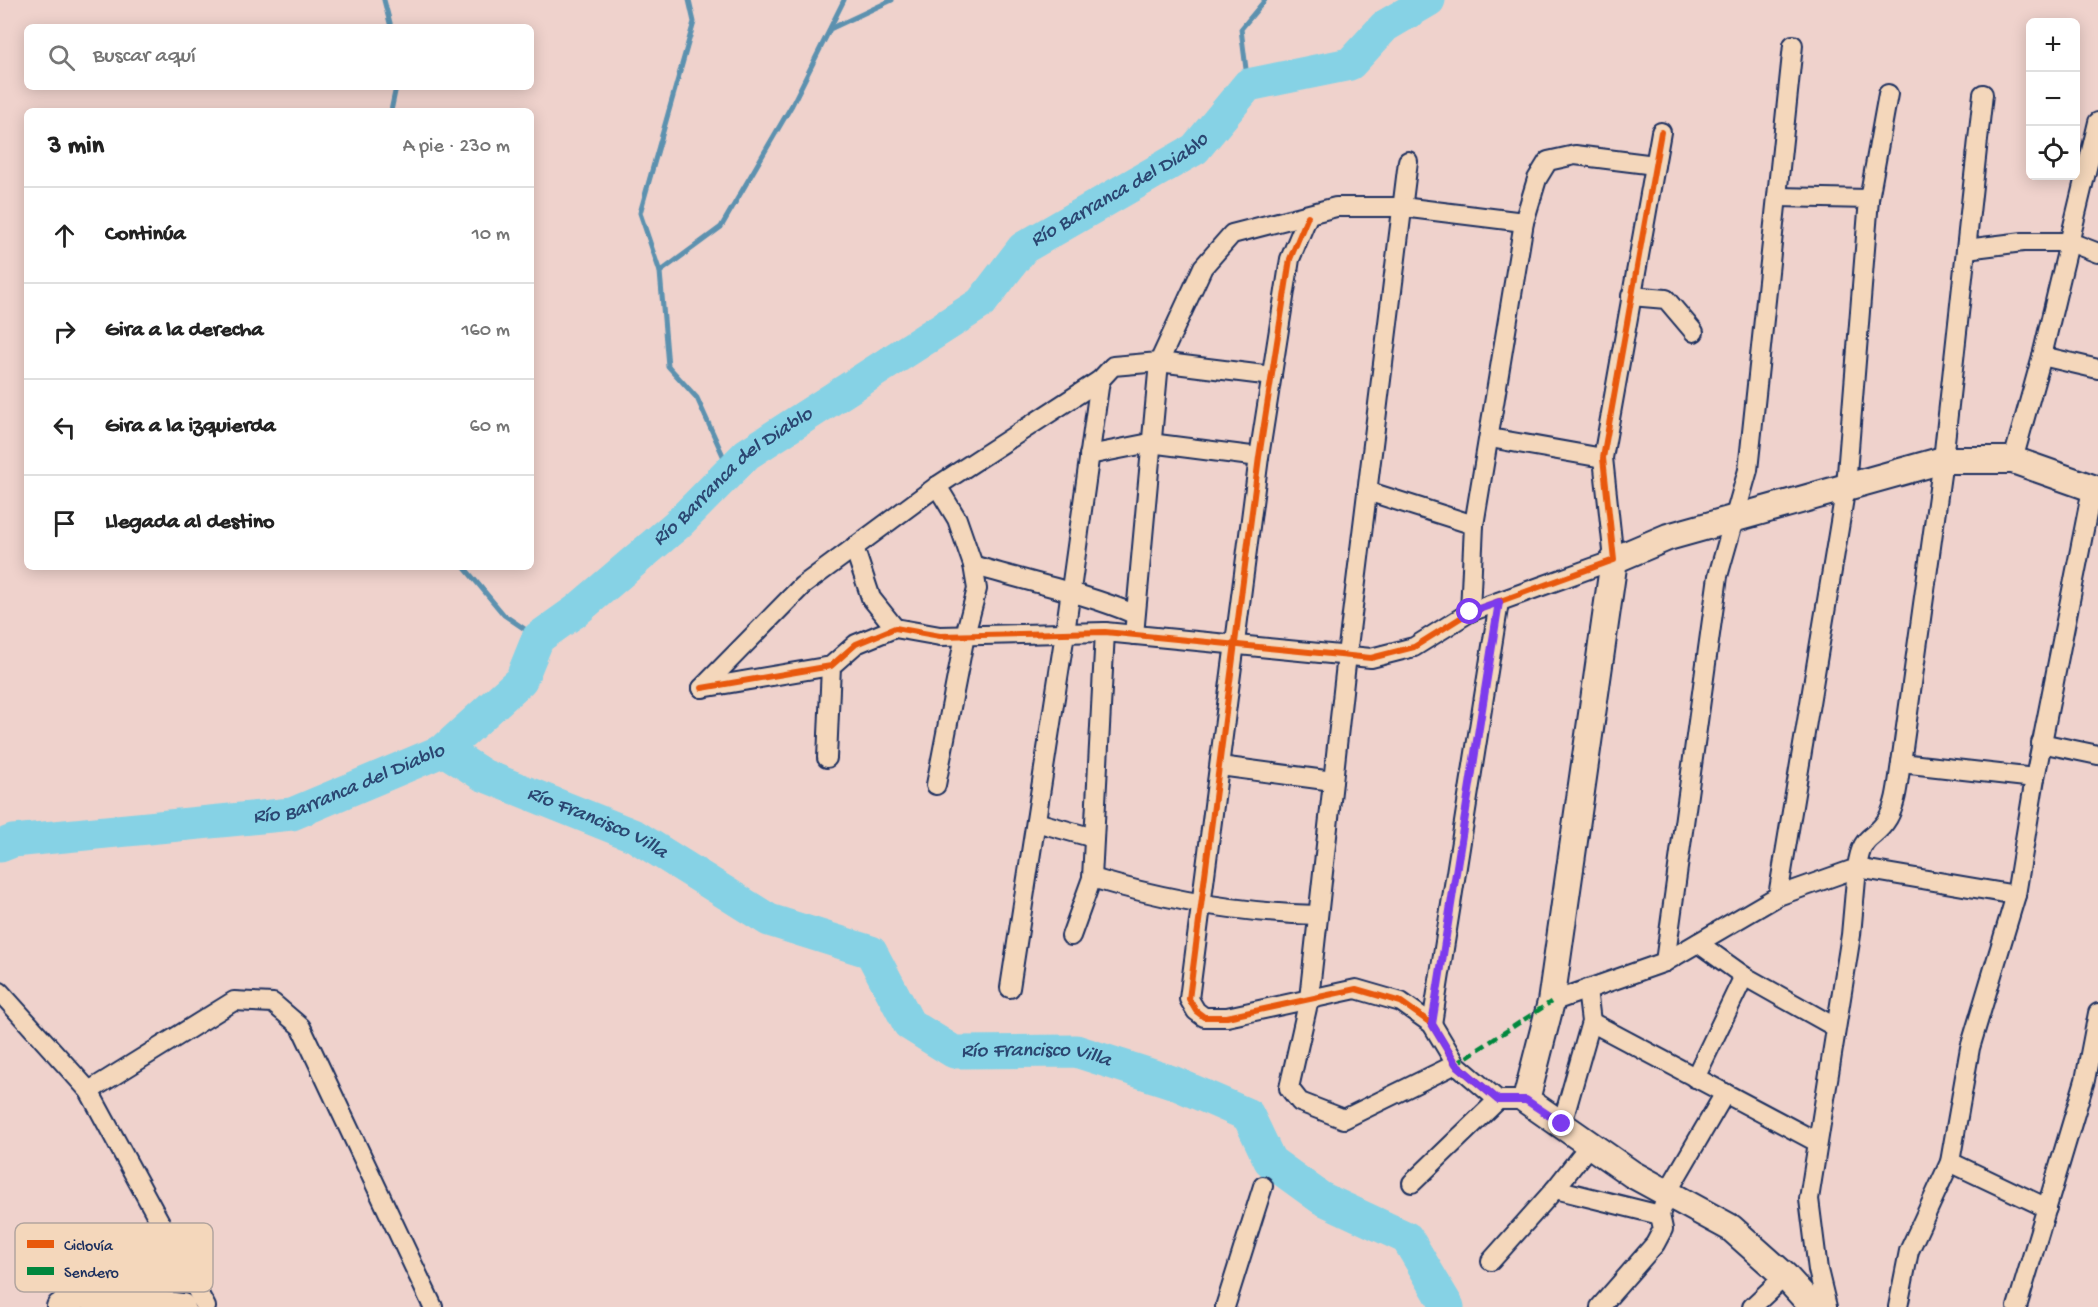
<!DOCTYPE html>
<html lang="es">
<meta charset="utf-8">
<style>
:root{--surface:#fff;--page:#f6f6f6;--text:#222;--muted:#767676;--line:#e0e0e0}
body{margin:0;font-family:"Gochi Hand",sans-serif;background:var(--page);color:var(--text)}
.controls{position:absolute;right:18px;top:18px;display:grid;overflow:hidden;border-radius:9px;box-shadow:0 3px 15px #0003}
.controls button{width:54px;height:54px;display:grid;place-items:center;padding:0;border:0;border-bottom:2px solid var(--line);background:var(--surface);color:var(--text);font:30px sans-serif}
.stop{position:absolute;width:18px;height:18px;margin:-14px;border:4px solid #7c3aed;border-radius:50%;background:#fff}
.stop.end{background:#7c3aed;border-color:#fff;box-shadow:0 2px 6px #0008}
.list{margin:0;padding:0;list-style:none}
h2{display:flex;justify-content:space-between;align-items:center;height:78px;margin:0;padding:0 24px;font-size:26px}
h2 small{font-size:20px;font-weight:400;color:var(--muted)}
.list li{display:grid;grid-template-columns:39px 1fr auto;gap:18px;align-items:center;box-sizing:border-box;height:96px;padding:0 24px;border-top:2px solid var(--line)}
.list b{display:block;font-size:22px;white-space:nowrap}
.list em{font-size:20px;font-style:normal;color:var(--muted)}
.icon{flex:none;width:33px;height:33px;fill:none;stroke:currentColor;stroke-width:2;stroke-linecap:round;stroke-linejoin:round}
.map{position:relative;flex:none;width:2098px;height:1307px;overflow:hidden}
.search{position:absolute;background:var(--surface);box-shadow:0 3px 15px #0003;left:24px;top:24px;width:510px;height:66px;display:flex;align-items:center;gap:15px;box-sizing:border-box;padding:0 21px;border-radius:9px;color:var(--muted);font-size:22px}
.panel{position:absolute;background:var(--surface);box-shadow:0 3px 15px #0003;left:24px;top:108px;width:510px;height:462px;border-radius:9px}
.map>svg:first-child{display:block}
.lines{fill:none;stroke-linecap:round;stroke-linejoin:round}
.stream{stroke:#5b91af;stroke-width:5}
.river{stroke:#86d2e5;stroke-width:33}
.minor-casing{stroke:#1b2f5e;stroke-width:22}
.secondary-casing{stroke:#1b2f5e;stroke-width:30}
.minor{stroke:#f4d7bb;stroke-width:18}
.secondary{stroke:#f4d7bb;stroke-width:26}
.quiet{stroke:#00873e;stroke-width:4.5;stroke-dasharray:9 4.5;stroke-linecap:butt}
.cycleway-casing{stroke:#f4d7bb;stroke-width:10}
.cycleway{stroke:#e8590c;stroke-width:6}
.route{stroke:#7c3aed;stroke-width:8}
.labels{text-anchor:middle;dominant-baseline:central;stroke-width:4.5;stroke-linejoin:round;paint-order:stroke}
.water-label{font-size:21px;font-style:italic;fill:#2b4772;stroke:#f4d7bb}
.key{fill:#f4d7bb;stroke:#b3a59f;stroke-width:1.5}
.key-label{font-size:16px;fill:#1b2f5e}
</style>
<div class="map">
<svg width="2098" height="1307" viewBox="0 0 2098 1307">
<rect width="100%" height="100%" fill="#efd2cc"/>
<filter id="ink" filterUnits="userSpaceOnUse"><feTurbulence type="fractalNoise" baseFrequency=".0167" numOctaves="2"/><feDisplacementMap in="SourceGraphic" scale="12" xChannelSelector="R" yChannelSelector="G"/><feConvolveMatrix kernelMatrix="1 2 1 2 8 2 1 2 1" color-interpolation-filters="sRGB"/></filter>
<g filter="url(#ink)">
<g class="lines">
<g class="stream">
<polyline points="384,0 391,27"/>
<polyline points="830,28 844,0"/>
<polyline points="1248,85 1241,29 1265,0"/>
<polyline points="391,111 396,87"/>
<polyline points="660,272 640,213 694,22 689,0"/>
<polyline points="730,471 697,398 668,366 660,272 721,227 792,105 830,29 892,0"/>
<polyline points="464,567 504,615 538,638"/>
</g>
<g class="river">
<path id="s1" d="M444,750l39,25 152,61 134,84 102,32 38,72 45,28 122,-1 96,31 76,33 22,46 51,37 86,40 41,69"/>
<path id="s2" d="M0,846l13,-5 279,-27 152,-64 77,-70 17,-42 38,-27 103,-88 68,-69 234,-151 42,-55 172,-99 53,-64 102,-21 35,-38 44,-26"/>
</g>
<defs>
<g id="minor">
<polyline points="1408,161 1347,655 1309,999 1289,1088 1300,1102 1344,1119 1456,1064"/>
<polyline points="1778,197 1869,199"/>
<polyline points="1308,216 1290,259 1259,457 1189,999 1196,1011 1204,1017 1227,1017 1356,989 1401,1002 1432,1024 1456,1064 1498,1100 1526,1100"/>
<polyline points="1966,249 2023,242 2070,242 2098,253"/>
<polyline points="1631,296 1666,299 1694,332"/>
<polyline points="2042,356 2098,369"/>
<polyline points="1490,438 1603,458"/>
<polyline points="1089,455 1150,443 1259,457"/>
<polyline points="2013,460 2042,356 2098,122"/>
<polyline points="1367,491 1474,525"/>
<polyline points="854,547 871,598 895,628"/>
<path d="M973,565c54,17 109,27 161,49"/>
<polyline points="1470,612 1474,525 1524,222 1537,179 1548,161 1575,155 1655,165"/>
<polyline points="1134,635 1159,362 1272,376"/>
<polyline points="702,688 831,666 856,644 895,628 940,636 1105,632 1371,658 1414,647 1470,612 1614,560 1603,458 1661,132"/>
<polyline points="702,688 802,586 937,486 1100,380 1113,366 1159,362 1203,267 1232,234 1336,207 1402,207 1524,222"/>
<polyline points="2041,743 2098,755"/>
<polyline points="827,758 831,666"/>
<polyline points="1901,763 2035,778"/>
<polyline points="1220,766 1333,781"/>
<polyline points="936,785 965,635 977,589 973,565 957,519 937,486"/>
<polyline points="1036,822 1094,838"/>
<path d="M1092,878c74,22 148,35 225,37"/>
<polyline points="1778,896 1846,486 1869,199 1888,94"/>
<polyline points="1071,936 1092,878 1105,632"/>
<polyline points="1698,943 1744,976 1835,1027"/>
<polyline points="1665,962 1718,576 1748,470 1793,45"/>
<polyline points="1010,988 1065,633 1100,380"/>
<polyline points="0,992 89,1091 206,1307"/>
<path d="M1551,1002l114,-40 113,-66 79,-28c5,-37 17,-26 31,-50 9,-16 10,-37 13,-55l42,-303 40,-366"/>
<polyline points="1591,1022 1817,1142"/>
<polyline points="1432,1024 1499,602"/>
<polyline points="1695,1078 1744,976"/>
<polyline points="89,1091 234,1001 273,1003 301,1027 433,1307"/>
<polyline points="1562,1124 1591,1022 1587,989"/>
<polyline points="1950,1162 2047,1208"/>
<polyline points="1412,1183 1498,1100"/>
<polyline points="1555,1189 1660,1215"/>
<polyline points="1491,1261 1555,1189 1591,1143"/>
<polyline points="1225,1307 1263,1186"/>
<polyline points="1600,1307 1655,1244 1663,1229 1660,1215 1668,1191 1725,1093"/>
<polyline points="1752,1307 1785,1276"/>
<polyline points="1827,1307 1818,1270 1809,1199 1851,935 1857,868 2016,895"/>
<polyline points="1898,1307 1909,1251 1950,1162 1970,1048 2016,895 2035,778 2092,489"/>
<polyline points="2017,1307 2085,1080 2098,1013"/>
</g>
<g id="secondary">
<polyline points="60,1307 80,1295 182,1307"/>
<polyline points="1813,1307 1785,1276 1731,1228 1632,1174 1526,1100 1551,1002 1614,560 1668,537 1943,460 2013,460 2098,490"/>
</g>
</defs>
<use href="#minor" class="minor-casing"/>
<use href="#secondary" class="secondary-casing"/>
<use href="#minor" class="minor"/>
<use href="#secondary" class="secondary"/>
<polyline class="quiet" points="1456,1064 1551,1002"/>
<defs>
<g id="cycleway">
<polyline points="1308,216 1290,259 1259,457 1189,999 1196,1011 1204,1017 1227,1017 1356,989 1401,1002 1432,1024 1456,1064 1498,1100 1526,1100"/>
<polyline points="702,688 831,666 856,644 895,628 940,636 1105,632 1371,658 1414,647 1470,612 1614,560 1603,458 1661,132"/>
</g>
</defs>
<use href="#cycleway" class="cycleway-casing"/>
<use href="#cycleway" class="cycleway"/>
</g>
</g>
<g class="lines" filter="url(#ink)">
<polyline class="route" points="1470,612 1499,602 1432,1024 1456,1064 1498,1100 1526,1100 1562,1124"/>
</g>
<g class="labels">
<g class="water-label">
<text stroke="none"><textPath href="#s2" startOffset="1348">Río Barranca del Diablo</textPath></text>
<text stroke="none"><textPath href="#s2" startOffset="862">Río Barranca del Diablo</textPath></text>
<text stroke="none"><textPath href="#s2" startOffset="357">Río Barranca del Diablo</textPath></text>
<text stroke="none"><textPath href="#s1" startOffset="170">Río Francisco Villa</textPath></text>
<text stroke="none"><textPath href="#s1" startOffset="692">Río Francisco Villa</textPath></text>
</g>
</g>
<rect x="15" y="1223" width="198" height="69" rx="9" class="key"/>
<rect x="27" y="1240" width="27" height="8" fill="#e8590c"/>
<rect x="27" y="1267" width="27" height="8" fill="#00873e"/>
<g class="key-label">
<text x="64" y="1250">Ciclovía</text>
<text x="64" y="1277">Sendero</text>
</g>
</svg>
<div class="controls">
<button>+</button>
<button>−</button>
<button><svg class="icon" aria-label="locate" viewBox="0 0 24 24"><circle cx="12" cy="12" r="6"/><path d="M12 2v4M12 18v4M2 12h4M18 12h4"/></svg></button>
</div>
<div class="stop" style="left:1470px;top:612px"></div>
<div class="stop end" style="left:1562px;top:1124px"></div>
<div class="search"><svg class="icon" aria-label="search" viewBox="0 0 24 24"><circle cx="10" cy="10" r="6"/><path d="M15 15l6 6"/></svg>Buscar aquí</div>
<section class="panel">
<h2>3 min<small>A pie · 230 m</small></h2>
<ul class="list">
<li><svg class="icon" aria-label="ahead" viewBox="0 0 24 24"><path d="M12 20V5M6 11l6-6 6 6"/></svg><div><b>Continúa</b></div><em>10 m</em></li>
<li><svg class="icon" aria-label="right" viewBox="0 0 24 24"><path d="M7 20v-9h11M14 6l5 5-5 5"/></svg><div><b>Gira a la derecha</b></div><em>160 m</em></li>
<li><svg class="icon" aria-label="left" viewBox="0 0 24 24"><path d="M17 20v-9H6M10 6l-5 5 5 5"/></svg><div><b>Gira a la izquierda</b></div><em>60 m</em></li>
<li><svg class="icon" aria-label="arrive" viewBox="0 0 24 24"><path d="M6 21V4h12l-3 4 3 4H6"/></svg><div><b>Llegada al destino</b></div></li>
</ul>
</section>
</div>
